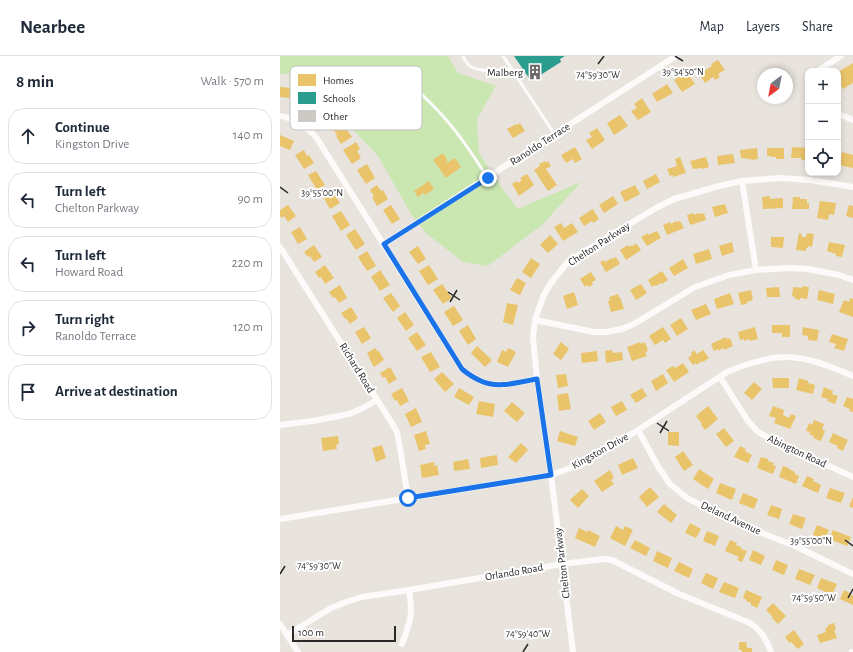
<!DOCTYPE html>
<meta charset="utf-8">
<style>
:root{--surface:#fff;--page:#f6f6f7;--text:#1f2937;--muted:#747a83;--line:#e0e1e3}
body{margin:0;font-family:"Alegreya Sans",sans-serif;background:var(--page);color:var(--text)}
.controls{position:absolute;right:12px;top:12px;display:grid;overflow:hidden;border-radius:8px;box-shadow:0 2px 6px #0003}
.controls button{width:36px;height:36px;display:grid;place-items:center;padding:0;border:0;border-bottom:1px solid var(--line);background:var(--surface);color:var(--text);font:20px sans-serif}
.compass{position:absolute;left:477px;top:12px;width:36px;height:36px;border-radius:50%;background:var(--surface);box-shadow:0 2px 6px #0003;rotate:212deg}
.scale{position:absolute;left:12px;bottom:10px;width:104px;box-sizing:border-box;padding-left:4px;border:2px solid #292929;border-top:0;font-size:11px;line-height:14px;white-space:nowrap;color:#292929;-webkit-text-stroke:3px #fff;paint-order:stroke}
.stop{position:absolute;width:12px;height:12px;margin:-9px;border:3px solid #1a73e8;border-radius:50%;background:#fff}
.stop.end{background:#1a73e8;border-color:#fff;box-shadow:0 1px 4px #0008}
.list{margin:0;padding:0;list-style:none}
h2{display:flex;justify-content:space-between;align-items:center;height:52px;margin:0;padding:0 16px;font-size:17px}
h2 small{font-size:13px;font-weight:400;color:var(--muted)}
.list li{display:grid;grid-template-columns:26px 1fr auto;gap:12px;align-items:center;box-sizing:border-box;height:56px;margin:0 8px 8px;padding:0 8px;border:1px solid var(--line);border-radius:16px}
.list b{display:block;font-size:15px;white-space:nowrap}
.list p{margin:0;font-size:13px;white-space:nowrap;color:var(--muted)}
.list em{font-size:13px;font-style:normal;color:var(--muted)}
.icon{flex:none;width:22px;height:22px;fill:none;stroke:currentColor;stroke-width:2;stroke-linecap:round;stroke-linejoin:round}
.map{position:relative;flex:none;width:573px;height:596px;overflow:hidden}
header{display:flex;align-items:center;gap:24px;box-sizing:border-box;height:56px;padding:0 20px;background:var(--surface);border-bottom:1px solid var(--line)}
header strong{font-size:19px}
nav{display:flex;gap:22px;margin-inline-start:auto;font-size:14px}
main{display:flex}
aside{flex:1;background:var(--surface)}
.map>svg:first-child{display:block}
.green{fill:#cae7b2}
.homes{fill:#e9c46a}
.schools{fill:#2a9d8f}
.lines{fill:none;stroke-linecap:round;stroke-linejoin:round}
.lane{stroke:#fcfbfa;stroke-width:3}
.street{stroke:#fcfbfa;stroke-width:6}
.route{stroke:#1a73e8;stroke-width:5}
.ticks{fill:none;stroke:#292929;stroke-width:1.5}
.labels{text-anchor:middle;dominant-baseline:central;stroke-width:4;stroke-linejoin:round;paint-order:stroke}
.poi-label{font-size:11px;fill:#292929;stroke:#fff;text-anchor:end}
.street-label{font-size:11px;fill:#292929;stroke:#fff}
.key{fill:#fff;stroke:#bfbfbf;stroke-width:1}
.key-label{font-size:11px;fill:#292929}
.ticks-label{font-size:10px;text-anchor:middle;fill:#292929;stroke:#fff;stroke-width:4;stroke-linejoin:round;paint-order:stroke}
</style>
<header>
<strong>Nearbee</strong>
<nav><a>Map</a><a>Layers</a><a>Share</a></nav>
</header>
<main>
<aside>
<h2>8 min<small>Walk · 570 m</small></h2>
<ul class="list">
<li><svg class="icon" aria-label="ahead" viewBox="0 0 24 24"><path d="M12 20V5M6 11l6-6 6 6"/></svg><div><b>Continue</b><p>Kingston Drive</p></div><em>140 m</em></li>
<li><svg class="icon" aria-label="left" viewBox="0 0 24 24"><path d="M17 20v-9H6M10 6l-5 5 5 5"/></svg><div><b>Turn left</b><p>Chelton Parkway</p></div><em>90 m</em></li>
<li><svg class="icon" aria-label="left" viewBox="0 0 24 24"><path d="M17 20v-9H6M10 6l-5 5 5 5"/></svg><div><b>Turn left</b><p>Howard Road</p></div><em>220 m</em></li>
<li><svg class="icon" aria-label="right" viewBox="0 0 24 24"><path d="M7 20v-9h11M14 6l5 5-5 5"/></svg><div><b>Turn right</b><p>Ranoldo Terrace</p></div><em>120 m</em></li>
<li><svg class="icon" aria-label="arrive" viewBox="0 0 24 24"><path d="M6 21V4h12l-3 4 3 4H6"/></svg><div><b>Arrive at destination</b></div></li>
</ul>
</aside>
<div class="map">
<svg width="573" height="596" viewBox="0 0 573 596">
<rect width="100%" height="100%" fill="#e8e3dd"/>
<polygon class="green" points="0,0 168,0 178,17 216,30 197,63 199,97 224,135 238,153 301,126 262,169 208,210 183,206 146,177 131,158 98,100 19,17 0,18"/>
<g class="homes">
<polygon points="438,4 445,14 438,18 440,21 435,24 433,21 425,27 419,18 432,10 431,8"/>
<polygon points="573,7 573,27 563,33 558,24 558,16"/>
<polygon points="407,16 415,28 402,36 394,24"/>
<polygon points="387,28 393,37 377,46 372,38"/>
<polygon points="0,31 12,32 11,42 0,41"/>
<polygon points="362,42 371,56 358,64 351,55 357,52 354,48"/>
<polygon points="340,59 348,70 334,79 327,67"/>
<polygon points="62,67 72,81 61,88 56,80 57,79 53,73"/>
<polygon points="240,67 245,75 233,82 227,73 236,68 237,69"/>
<polygon points="317,72 325,84 312,93 306,84 312,81 309,77"/>
<polygon points="0,79 14,85 10,94 0,90"/>
<polygon points="76,86 80,93 77,95 81,102 72,108 63,94"/>
<polygon points="295,91 302,103 295,107 293,103 286,107 281,99"/>
<polygon points="512,91 528,92 528,104 521,104 522,102 511,102"/>
<polygon points="477,92 478,103 471,104 471,103 461,102 460,94"/>
<polygon points="487,92 504,92 504,103 496,103 496,101 491,101 491,100 487,100"/>
<polygon points="24,94 27,100 29,99 34,107 24,113 15,99"/>
<polygon points="562,96 573,99 573,112 559,109"/>
<polygon points="163,97 168,105 166,106 167,107 175,102 181,111 166,122 153,104"/>
<polygon points="453,98 455,107 438,109 437,100"/>
<polygon points="400,101 406,117 393,121 393,119 390,120 387,113 397,110 395,103"/>
<polygon points="426,101 429,111 423,113 422,112 413,113 410,105"/>
<polygon points="265,105 266,107 268,105 271,110 266,113 277,129 268,135 254,114 260,110 259,108"/>
<polygon points="87,108 95,122 86,128 77,114"/>
<polygon points="36,115 45,129 37,134 28,119"/>
<polygon points="247,118 254,129 239,140 232,128 237,125 238,127 242,124 240,122"/>
<polygon points="376,118 380,126 367,133 363,125"/>
<polygon points="149,125 154,133 145,139 143,137 138,141 134,135"/>
<polygon points="97,129 101,135 103,134 108,143 97,150 92,141 94,140 90,134"/>
<polygon points="355,129 360,138 345,146 340,136"/>
<polygon points="51,134 60,147 50,153 42,139"/>
<polygon points="333,140 338,148 324,157 319,149"/>
<polygon points="490,140 490,143 503,142 503,152 483,153 482,141"/>
<polygon points="513,141 520,141 520,143 527,143 527,147 529,147 529,153 512,153"/>
<polygon points="540,145 556,147 554,159 549,158 548,164 537,162"/>
<polygon points="445,148 448,157 435,161 432,151"/>
<polygon points="8,149 16,160 8,166 4,160 2,162 0,160 0,154"/>
<polygon points="111,149 120,163 112,168 103,154"/>
<polygon points="569,149 573,150 573,162 566,160"/>
<polygon points="313,153 319,163 313,167 312,165 304,170 299,162"/>
<polygon points="61,155 70,169 61,175 52,160"/>
<polygon points="413,157 414,159 419,157 420,158 424,157 426,164 410,169 407,159"/>
<polygon points="396,165 396,166 400,165 404,172 387,179 383,169 390,166 391,168"/>
<polygon points="281,167 284,172 292,167 298,176 283,185 274,171"/>
<polygon points="20,171 27,183 18,188 11,176"/>
<polygon points="75,173 85,188 76,194 66,179"/>
<polygon points="377,175 381,182 367,190 361,181 368,177 368,179"/>
<polygon points="519,177 522,178 522,181 526,181 527,177 534,178 532,191 528,190 528,192 526,192 526,195 516,194"/>
<polygon points="270,179 278,188 268,197 260,189"/>
<polygon points="491,181 504,181 503,192 491,191"/>
<polygon points="452,186 454,196 442,200 439,190"/>
<polygon points="549,186 565,189 562,201 556,200 556,198 547,195"/>
<polygon points="356,187 361,194 346,204 340,194 348,189 349,191 352,189 353,190"/>
<polygon points="34,189 42,201 34,206 30,200 28,201 24,196"/>
<polygon points="138,190 146,203 138,208 129,196"/>
<polygon points="429,193 432,203 416,208 413,198"/>
<polygon points="87,195 96,210 87,215 78,201"/>
<polygon points="336,201 340,208 326,216 320,206 324,204 325,206 332,202 332,203"/>
<polygon points="251,202 260,208 251,222 242,216"/>
<polygon points="403,203 408,212 394,220 389,212"/>
<polygon points="45,209 54,222 45,228 41,221 39,222 35,216"/>
<polygon points="149,209 158,223 148,229 139,215"/>
<polygon points="100,214 110,229 100,235 91,221"/>
<polygon points="382,215 388,224 382,228 381,227 376,230 375,229 372,231 368,224"/>
<polygon points="311,216 316,224 312,226 313,228 309,231 307,229 305,231 300,223"/>
<polygon points="237,222 246,227 240,239 230,234"/>
<polygon points="162,228 172,242 163,248 153,234"/>
<polygon points="361,228 367,237 356,244 350,234"/>
<polygon points="60,229 67,242 59,247 55,241 53,242 49,236"/>
<polygon points="522,230 529,231 527,243 520,242 520,244 515,243 515,241 512,240 513,231 522,232"/>
<polygon points="499,231 500,241 487,241 486,232"/>
<polygon points="471,234 473,244 467,246 467,248 461,249 458,237"/>
<polygon points="539,234 555,238 553,248 537,244"/>
<polygon points="294,236 298,249 287,253 283,240"/>
<polygon points="111,237 120,250 113,256 103,242"/>
<polygon points="450,237 454,248 437,253 434,243"/>
<polygon points="338,238 339,242 340,241 344,253 331,256 328,245 330,244 329,241"/>
<polygon points="570,242 573,243 573,261 559,256 564,244 569,246"/>
<polygon points="227,247 238,249 233,269 223,266"/>
<polygon points="426,248 431,258 416,264 411,254"/>
<polygon points="174,250 183,264 173,270 164,256"/>
<polygon points="71,251 78,262 70,268 66,262 65,263 61,257"/>
<polygon points="125,256 134,269 126,275 117,262"/>
<polygon points="401,262 408,273 397,280 390,269"/>
<polygon points="188,269 196,283 188,289 179,275"/>
<polygon points="492,269 510,269 510,281 502,281 502,277 492,277"/>
<polygon points="84,271 91,282 82,288 75,276"/>
<polygon points="383,271 391,283 385,287 383,284 375,289 369,280"/>
<polygon points="475,271 478,283 470,285 469,283 464,285 464,283 460,284 458,276"/>
<polygon points="523,271 539,274 537,285 528,284 528,280 522,279"/>
<polygon points="137,276 146,289 137,295 128,282"/>
<polygon points="552,278 568,283 564,295 554,292 556,288 549,286"/>
<polygon points="446,281 447,283 450,282 453,290 444,294 443,292 438,295 438,293 434,295 431,288"/>
<polygon points="281,286 289,293 281,304 273,298"/>
<polygon points="360,286 361,288 365,286 368,295 365,296 367,300 352,305 347,291"/>
<polygon points="197,290 212,304 205,311 191,297"/>
<polygon points="95,292 98,296 99,295 104,304 94,311 89,302 90,302 87,297"/>
<polygon points="228,292 236,296 228,311 217,306 222,294 226,296"/>
<polygon points="332,294 333,297 342,296 343,304 326,307 325,295"/>
<polygon points="414,294 417,298 423,294 429,302 423,306 422,305 416,309 416,307 413,309 408,302 412,299 411,297"/>
<polygon points="317,295 318,305 302,307 301,297"/>
<polygon points="151,296 160,311 150,316 141,301"/>
<polygon points="403,307 409,316 394,326 386,314 393,310 395,312"/>
<polygon points="110,311 117,323 109,328 105,321 103,322 100,317"/>
<polygon points="162,316 174,328 165,336 154,323"/>
<polygon points="286,318 288,330 278,332 276,319"/>
<polygon points="383,318 388,327 376,335 371,325"/>
<polygon points="492,322 509,322 509,332 493,332"/>
<polygon points="519,322 528,325 528,327 535,329 533,338 516,334"/>
<polygon points="474,326 482,333 472,344 464,337"/>
<polygon points="544,331 553,335 552,338 558,340 555,348 547,345 548,343 541,341"/>
<polygon points="122,332 129,345 120,350 117,344 115,345 111,338"/>
<polygon points="179,332 194,341 189,349 174,341"/>
<polygon points="362,332 367,340 356,347 350,339"/>
<polygon points="288,337 291,353 279,355 277,339"/>
<polygon points="567,341 573,343 573,356 569,355 570,353 563,350"/>
<polygon points="199,345 215,348 213,361 196,358"/>
<polygon points="342,345 347,354 336,360 331,351"/>
<polygon points="232,346 245,357 237,366 224,355"/>
<polygon points="428,350 438,363 425,374 421,369 422,368 416,360"/>
<polygon points="493,350 504,354 503,359 509,362 511,358 516,360 510,373 494,367 496,362 489,360"/>
<polygon points="136,352 142,366 131,371 125,358"/>
<polygon points="320,357 326,366 314,374 308,365"/>
<polygon points="534,364 544,368 542,373 545,375 541,385 533,382 534,380 529,378 530,376 526,375 529,367 532,369"/>
<polygon points="444,372 454,385 446,391 436,378"/>
<polygon points="146,375 150,388 145,389 146,393 139,395 134,379"/>
<polygon points="280,375 298,381 295,390 277,385"/>
<polygon points="388,376 399,376 399,390 388,389"/>
<polygon points="553,377 568,384 563,395 557,392 558,390 549,386"/>
<polygon points="58,380 59,388 56,389 57,393 43,395 41,382"/>
<polygon points="241,387 248,394 236,407 228,401"/>
<polygon points="102,389 106,402 96,406 92,392"/>
<polygon points="460,390 466,393 465,395 472,399 468,407 454,401"/>
<polygon points="403,395 413,409 404,415 395,401"/>
<polygon points="217,399 218,409 201,412 200,402"/>
<polygon points="481,401 488,403 488,405 494,407 493,409 496,410 493,418 477,412"/>
<polygon points="353,402 358,412 342,419 338,409"/>
<polygon points="188,403 190,413 174,415 173,406"/>
<polygon points="154,406 154,410 157,409 159,419 142,422 140,409"/>
<polygon points="503,410 509,412 509,413 515,416 515,418 519,420 516,428 499,421"/>
<polygon points="419,413 434,423 428,433 413,423"/>
<polygon points="330,414 334,422 331,424 334,428 322,436 314,425"/>
<polygon points="527,420 534,423 533,425 541,429 538,437 522,430"/>
<polygon points="440,427 456,433 452,444 436,437"/>
<polygon points="370,431 379,441 367,451 359,441"/>
<polygon points="550,432 565,437 561,447 546,442"/>
<polygon points="302,433 309,440 298,452 290,444"/>
<polygon points="463,437 478,443 474,453 459,447"/>
<polygon points="573,441 573,452 569,450"/>
<polygon points="384,448 397,459 391,467 377,456"/>
<polygon points="491,449 502,453 499,463 487,459"/>
<polygon points="513,458 526,462 522,473 509,468"/>
<polygon points="410,467 421,473 416,482 405,477"/>
<polygon points="537,469 549,474 545,483 533,479"/>
<polygon points="336,470 343,474 345,470 353,474 345,490 330,482"/>
<polygon points="299,472 307,476 308,474 320,480 315,491 295,482"/>
<polygon points="553,474 571,481 567,490 549,483"/>
<polygon points="427,475 439,480 435,490 423,485"/>
<polygon points="355,484 370,492 366,500 350,492"/>
<polygon points="450,484 457,487 456,489 461,491 461,493 467,495 462,506 457,504 459,501 445,495"/>
<polygon points="473,494 485,500 481,509 469,504"/>
<polygon points="377,495 392,502 388,512 373,505"/>
<polygon points="496,504 508,509 504,519 492,514"/>
<polygon points="399,506 413,513 409,522 394,515"/>
<polygon points="519,513 535,519 530,529 515,523"/>
<polygon points="426,517 438,522 433,533 421,527"/>
<polygon points="541,522 557,528 552,539 537,532"/>
<polygon points="444,526 459,532 455,542 439,536"/>
<polygon points="466,534 482,541 477,552 471,549 471,547 466,545 467,544 463,542"/>
<polygon points="564,534 570,537 570,538 573,540 573,549 560,543"/>
<polygon points="493,547 506,560 498,568 492,562 493,561 486,554"/>
<polygon points="554,567 556,574 554,574 557,582 540,587 537,579 546,576 545,572 548,571 548,569"/>
<polygon points="514,574 524,588 518,593 511,586 509,587 505,581"/>
<polygon points="459,586 466,586 467,592 472,592 472,596 462,596 462,594 459,594"/>
</g>
<polygon class="schools" points="234,0 285,0 280,3 281,6 251,25"/>
<g class="lines">
<g class="lane">
<path d="M183,0c2,4 4,8 7,10 10,7 30,4 42,3"/>
<polyline points="223,0 275,79"/>
<path d="M126,23c14,14 29,27 42,43 15,17 27,37 40,56"/>
</g>
<g class="street">
<polyline points="537,15 561,0"/>
<polyline points="558,58 573,64"/>
<path d="M0,60c15,2 26,11 36,21l146,232c6,4 12,9 19,12 17,8 38,1 56,-2"/>
<polyline points="462,125 476,214"/>
<polyline points="104,188 396,0"/>
<polyline points="0,191 110,364 117,376 120,392 128,442"/>
<polyline points="255,264 314,276 326,276 342,273 354,268 415,231 449,219 476,214 508,212 528,213 559,219 573,224"/>
<polyline points="440,321 468,365 477,375 490,383 573,421"/>
<polyline points="0,369 33,365 69,358 83,352 97,344"/>
<polyline points="358,374 379,412 390,428 407,442 455,466 517,491 573,518"/>
<path d="M0,463l271,-44 28,-10 13,-7 46,-28 89,-58c19,-8 39,-15 60,-15 21,0 47,11 66,19"/>
<polyline points="0,568 18,596"/>
<path d="M7,579l44,-27 15,-6 16,-5 47,-7 153,-26 33,-4 9,-1 8,1 67,34 71,29c11,7 17,17 21,29"/>
<path d="M122,588c4,-11 9,-22 9,-34 0,-7 -1,-13 -2,-20"/>
<polyline points="293,596 271,419 257,323 254,291 253,282 255,264 263,241 270,228 287,207 300,198 376,152 394,143 439,130 462,125 486,123 500,122 530,124 573,131"/>
<polyline points="572,596 573,596"/>
</g>
</g>
<g class="lines">
<path class="route" d="M128,442l143,-23 -14,-96c-18,3 -39,10 -56,2 -7,-3 -13,-7 -19,-12l-78,-125 104,-66"/>
</g>
<path class="ticks" d="M395,0l8,5M318,8l6,-8M0,131l8,6M168,236l12,8M170,246l7,-12M377,367l12,8M380,377l7,-12M565,484l8,6M0,518l5,-8M568,542l5,-9M243,596l5,-8"/>
<defs>
<symbol id="building-bare" viewBox="-9 -9 18 18"><path d="M-4-6H4V6H1V3H-1V6H-4ZM-2.5-4.3h1.7v1.8h-1.7ZM.8-4.3h1.7v1.8H.8ZM-2.5-1h1.7V.8h-1.7ZM.8-1h1.7V.8H.8Z" fill="#6c6a68" stroke="#fff" stroke-width="2.5" paint-order="stroke"/></symbol>
</defs>
<g fill-rule="evenodd">
<use href="#building-bare" x="244" y="5" width="22" height="22"/>
</g>
<g class="labels">
<g class="poi-label">
<text x="243" y="16">Malberg</text>
</g>
<g class="street-label">
<text transform="translate(260 88) rotate(-33)">Ranoldo Terrace</text>
<text transform="translate(319 188) rotate(-33)">Chelton Parkway</text>
<text transform="translate(77 312) rotate(58)">Richard Road</text>
<text transform="translate(320 395) rotate(-29)">Kingston Drive</text>
<text transform="translate(517 395) rotate(25)">Abington Road</text>
<text transform="translate(451 462) rotate(25)">Deland Avenue</text>
<text transform="translate(282 507) rotate(-97)">Chelton Parkway</text>
<text transform="translate(234 516) rotate(-10)">Orlando Road</text>
</g>
</g>
<rect x="10" y="10" width="132" height="64" rx="6" class="key"/>
<rect x="18" y="18" width="18" height="12" fill="#e9c46a"/>
<rect x="18" y="36" width="18" height="12" fill="#2a9d8f"/>
<rect x="18" y="54" width="18" height="12" fill="#cdc9c5"/>
<g class="key-label">
<text x="43" y="28">Homes</text>
<text x="43" y="46">Schools</text>
<text x="43" y="64">Other</text>
</g>
<g class="ticks-label">
<text x="403" y="19">39°54'50"N</text>
<text x="318" y="22">74°59'30"W</text>
<text x="42" y="140">39°55'00"N</text>
<text x="531" y="488">39°55'00"N</text>
<text x="39" y="513">74°59'30"W</text>
<text x="534" y="545">74°59'50"W</text>
<text x="248" y="581">74°59'40"W</text>
</g>
</svg>
<div class="controls">
<button>+</button>
<button>−</button>
<button><svg class="icon" aria-label="locate" viewBox="0 0 24 24"><circle cx="12" cy="12" r="6"/><path d="M12 2v4M12 18v4M2 12h4M18 12h4"/></svg></button>
</div>
<svg class="compass" viewBox="-18 -18 36 36"><path d="M0-13l5 13h-10z" fill="#e53935"/><path d="M0 13l5-13h-10z" fill="#747a83"/></svg>
<div class="scale">100 m</div>
<div class="stop" style="left:128px;top:442px"></div>
<div class="stop end" style="left:208px;top:122px"></div>
</div>
</main>
